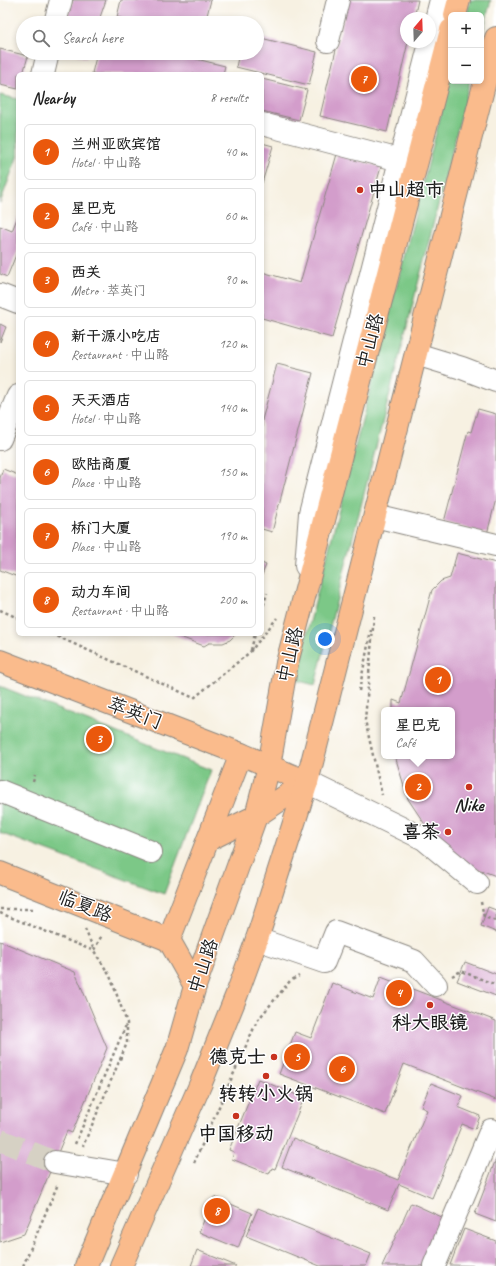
<!DOCTYPE html>
<meta charset="utf-8">
<style>
:root{--surface:#fff;--page:#f6f6f6;--text:#222;--muted:#767676;--line:#e0e0e0;--accent:#ea580c}
body{margin:0;font-family:Caveat,"LXGW WenKai TC",sans-serif;background:var(--page);color:var(--text)}
.controls{position:absolute;right:12px;top:12px;display:grid;overflow:hidden;border-radius:6px;box-shadow:0 2px 6px #0003}
.controls button{width:36px;height:36px;display:grid;place-items:center;padding:0;border:0;border-bottom:1px solid var(--line);background:var(--surface);color:var(--text);font:20px sans-serif}
.compass{position:absolute;left:400px;top:12px;width:36px;height:36px;border-radius:50%;background:var(--surface);box-shadow:0 2px 6px #0003;rotate:19deg}
.you{position:absolute;left:325px;top:639px;width:14px;height:14px;margin:-10px;border:3px solid #fff;border-radius:50%;background:#1a73e8;box-shadow:0 0 0 6px #1a73e833}
.badge{display:grid;place-items:center;width:26px;height:26px;border-radius:50%;background:var(--accent);color:#fff;font-size:13px;font-weight:700}
.pin{position:absolute;translate:-50% -50%;border:2px solid #fff;box-shadow:0 1px 4px #0006}
.popup{position:absolute;left:381px;top:707px;width:74px;height:52px;box-sizing:border-box;display:grid;place-content:center;border-radius:6px;background:var(--surface);filter:drop-shadow(0 1px 3px #0005);font-size:13px;white-space:nowrap;color:var(--muted)}
.popup b{font-size:15px;color:var(--text)}
.popup::after{content:'';position:absolute;left:50%;top:100%;margin-left:-8px;border:8px solid transparent;border-top-color:var(--surface)}
.list{margin:0;padding:0;list-style:none}
h2{display:flex;justify-content:space-between;align-items:center;height:52px;margin:0;padding:0 16px;font-size:17px}
h2 small{font-size:13px;font-weight:400;color:var(--muted)}
.list li{display:grid;grid-template-columns:26px 1fr auto;gap:12px;align-items:center;box-sizing:border-box;height:56px;margin:0 8px 8px;padding:0 8px;border:1px solid var(--line);border-radius:6px}
.list b{display:block;font-size:15px;white-space:nowrap}
.list p{margin:0;font-size:13px;white-space:nowrap;color:var(--muted)}
.list em{font-size:13px;font-style:normal;color:var(--muted)}
.icon{flex:none;width:22px;height:22px;fill:none;stroke:currentColor;stroke-width:2;stroke-linecap:round;stroke-linejoin:round}
.map{position:relative;flex:none;width:496px;height:1266px;overflow:hidden}
.search{position:absolute;background:var(--surface);box-shadow:0 2px 6px #0003;left:16px;top:16px;width:248px;height:44px;display:flex;align-items:center;gap:10px;box-sizing:border-box;padding:0 14px;border-radius:22px;color:var(--muted);font-size:15px}
.panel{position:absolute;background:var(--surface);box-shadow:0 2px 6px #0003;left:16px;top:72px;width:248px;height:564px;border-radius:6px}
.map>svg:first-child{display:block}
.green{fill:#7cc887;stroke:#4c7252}
.building{fill:#d39dcb}
.lines{fill:none;stroke-linecap:round;stroke-linejoin:round}
.minor-tunnel{stroke:#d6d1c4;stroke-width:22;stroke-dasharray:22 11;stroke-linecap:butt}
.minor-casing{stroke:#8a867f;stroke-width:24}
.major-casing{stroke:#8a867f;stroke-width:24}
.path{stroke:#8a867f;stroke-width:2.5;stroke-dasharray:3 3;stroke-linecap:butt}
.minor{stroke:#fff;stroke-width:22}
.major{stroke:#fabb8c;stroke-width:22}
.poi-dot{fill:#c8321e;stroke:#fff;stroke-width:1.5}
.labels{text-anchor:middle;dominant-baseline:central;stroke-width:3;stroke-linejoin:round;paint-order:stroke}
.poi-label{font-size:19px;font-weight:bold;fill:#1c1c1c;stroke:#fff}
.street-label{font-size:19px;fill:#1c1c1c;stroke:#fff}
</style>
<div class="map">
<svg width="496" height="1266" viewBox="0 0 496 1266">
<rect width="100%" height="100%" fill="#fff"/>
<filter id="ink" filterUnits="userSpaceOnUse"><feTurbulence type="fractalNoise" baseFrequency=".025" numOctaves="2"/><feDisplacementMap in="SourceGraphic" scale="8" xChannelSelector="R" yChannelSelector="G"/><feConvolveMatrix kernelMatrix="1 2 1 2 8 2 1 2 1" color-interpolation-filters="sRGB"/></filter>
<filter id="wash" filterUnits="userSpaceOnUse"><feTurbulence type="fractalNoise" baseFrequency=".012" numOctaves="4" result="noise"/><feDisplacementMap in="SourceGraphic" scale="16" xChannelSelector="R" yChannelSelector="G"/><feGaussianBlur stdDeviation="0.9" result="paint"/><feColorMatrix in="noise" values="0 0 0 0 0 0 0 0 0 0 0 0 0 0 0 0 0 1.4 0 .05"/><feComposite in="paint" operator="in"/></filter>
<g filter="url(#wash)">
<rect width="100%" height="100%" fill="#f7f1e2"/>
<g class="green">
<polygon points="470,0 491,0 481,39 481,15 467,15"/>
<polygon points="451,75 451,81 470,81 315,685 295,680"/>
<polygon points="0,95 18,99 18,155 0,203"/>
<polygon points="0,686 211,770 164,894 0,833"/>
</g>
<g id="blocks">
<g class="building">
<polygon points="73,0 106,0 98,23 65,23"/>
<polygon points="121,0 211,0 205,23 140,23 117,17"/>
<polygon points="348,0 418,0 414,18 406,18 406,42 408,42 387,132 320,116"/>
<polygon points="257,37 317,52 309,85 236,67 239,53 257,53"/>
<polygon points="0,49 28,56 23,74 18,74 18,89 0,85"/>
<polygon points="73,53 88,53 86,58"/>
<polygon points="97,53 172,53 225,66 223,74 96,74 92,73"/>
<polygon points="262,79 307,90 299,120 262,111"/>
<polygon points="262,143 273,146 262,183"/>
<polygon points="337,154 381,167 332,338 262,318 262,272 300,283"/>
<polygon points="18,216 18,250 7,277 0,274 0,226 12,231"/>
<polygon points="0,324 6,327 0,342"/>
<polygon points="277,364 313,373 272,532 262,529 262,420"/>
<polygon points="478,409 496,414 496,499 487,534 444,522 468,431 471,432"/>
<polygon points="3,469 18,475 18,577 0,570 0,478"/>
<polygon points="457,553 496,563 496,876 478,869 474,874 436,841 408,799 395,756 452,756 452,710 393,710 393,700 401,703 432,590 441,581 450,578"/>
<polygon points="262,563 266,565 262,575"/>
<polygon points="172,634 236,634 230,640 223,643 209,643 204,646"/>
<polygon points="488,907 496,910 496,932 481,926"/>
<polygon points="0,941 75,972 107,1048 72,1133 67,1131 24,1234 0,1242"/>
<polygon points="465,962 496,974 496,996 457,981"/>
<polygon points="381,977 496,1021 496,1100 404,1064 385,1114 279,1074 295,1032 311,1038 332,983 373,999"/>
<polygon points="258,1079 304,1098 275,1169 272,1168 269,1174 232,1159 234,1152 229,1150"/>
<polygon points="431,1083 463,1096 458,1107 480,1116 475,1129 462,1124 432,1198 399,1184 388,1210 282,1167 293,1138 398,1180 427,1110 421,1107"/>
<polygon points="496,1159 496,1222 475,1214"/>
<polygon points="214,1197 252,1213 238,1248 199,1232"/>
<polygon points="411,1203 444,1218 422,1266 382,1266"/>
<polygon points="258,1208 371,1254 366,1266 320,1266 246,1236"/>
<polygon points="464,1229 496,1241 496,1266 450,1265"/>
<polygon points="197,1250 236,1266 191,1266"/>
</g>
</g>
</g>
<g filter="url(#ink)">
<use href="#blocks" fill-opacity="0" stroke="#8a867f" stroke-width="1"/>
<g class="lines">
<polyline class="minor-tunnel" points="0,1140 55,1162"/>
<defs>
<g id="minor">
<polyline points="55,23 61,0"/>
<polyline points="328,41 338,0"/>
<polyline points="43,74 48,53"/>
<polyline points="262,124 415,164"/>
<polyline points="0,295 18,302"/>
<polyline points="416,354 462,368 496,381"/>
<polyline points="0,439 18,396"/>
<polyline points="375,516 496,545"/>
<polyline points="306,566 310,513 441,0"/>
<polyline points="307,782 424,839 477,883"/>
<polyline points="0,791 151,852"/>
<polyline points="257,939 324,962 336,932 414,961 436,985"/>
<polyline points="55,1162 126,1174"/>
<polyline points="434,1266 491,1130 496,1132"/>
</g>
<g id="major">
<polyline points="455,15 459,0"/>
<polyline points="0,661 241,754 307,782"/>
<polyline points="208,840 256,816 307,782"/>
<polyline points="0,873 169,940"/>
<polyline points="169,940 241,754"/>
<polyline points="169,940 195,986"/>
<polyline points="86,1266 177,1049 195,986 256,816 269,766 287,663 451,30"/>
<polyline points="121,1266 201,1083 237,994 257,939 307,782 496,38"/>
</g>
</defs>
<use href="#minor" class="minor-casing"/>
<use href="#major" class="major-casing"/>
<g class="path">
<polyline points="0,610 18,618"/>
<polyline points="262,611 267,593"/>
<polyline points="374,616 365,720 382,795"/>
<polyline points="52,634 194,698 250,652 277,618"/>
<polyline points="251,650 255,634"/>
<polyline points="359,691 371,630"/>
<polyline points="33,782 35,775"/>
<polyline points="481,902 484,917 496,921"/>
<polyline points="0,909 33,909"/>
<polyline points="0,913 94,951 110,976 127,1023 127,1043 83,1146"/>
<polyline points="85,929 94,950"/>
<polyline points="94,950 102,935"/>
<polyline points="452,976 461,971 496,985"/>
<polyline points="75,1144 126,1025"/>
<polyline points="194,1163 257,1021 290,981 299,976"/>
<polyline points="23,1266 58,1184"/>
</g>
<use href="#minor" class="minor"/>
<use href="#major" class="major"/>
</g>
</g>
<g class="poi-dot">
<circle cx="360" cy="190" r="4"/>
<circle cx="469" cy="787" r="4"/>
<circle cx="448" cy="832" r="4"/>
<circle cx="430" cy="1005" r="4"/>
<circle cx="274" cy="1057" r="4"/>
<circle cx="266" cy="1076" r="4"/>
<circle cx="236" cy="1116" r="4"/>
</g>
<g class="labels">
<g class="poi-label">
<text x="368" y="190" text-anchor="start">中山超市</text>
<text x="469" y="805">Nike</text>
<text x="440" y="832" text-anchor="end">喜茶</text>
<text x="430" y="1023">科大眼镜</text>
<text x="266" y="1057" text-anchor="end">德克士</text>
<text x="266" y="1094">转转小火锅</text>
<text x="236" y="1134">中国移动</text>
</g>
<g class="street-label">
<text transform="translate(370 341) rotate(-75)">中山路</text>
<text transform="translate(290 655) rotate(-77)">中山路</text>
<text transform="translate(135 713) rotate(21)">萃英门</text>
<text transform="translate(85 906) rotate(22)">临夏路</text>
<text transform="translate(203 966) rotate(-71)">中山路</text>
</g>
</g>
</svg>
<div class="controls">
<button>+</button>
<button>−</button>
</div>
<svg class="compass" viewBox="-18 -18 36 36"><path d="M0-13l5 13h-10z" fill="#e53935"/><path d="M0 13l5-13h-10z" fill="#767676"/></svg>
<div class="you"></div>
<div class="pin badge" style="left:438px;top:680px">1</div>
<div class="pin badge" style="left:418px;top:787px">2</div>
<div class="popup"><b>星巴克</b>Café</div>
<div class="pin badge" style="left:99px;top:739px">3</div>
<div class="pin badge" style="left:399px;top:993px">4</div>
<div class="pin badge" style="left:297px;top:1057px">5</div>
<div class="pin badge" style="left:342px;top:1069px">6</div>
<div class="pin badge" style="left:364px;top:79px">7</div>
<div class="pin badge" style="left:217px;top:1211px">8</div>
<div class="search"><svg class="icon" aria-label="search" viewBox="0 0 24 24"><circle cx="10" cy="10" r="6"/><path d="M15 15l6 6"/></svg>Search here</div>
<section class="panel">
<h2>Nearby<small>8 results</small></h2>
<ul class="list">
<li><span class="badge">1</span><div><b>兰州亚欧宾馆</b><p>Hotel · 中山路</p></div><em>40 m</em></li>
<li><span class="badge">2</span><div><b>星巴克</b><p>Café · 中山路</p></div><em>60 m</em></li>
<li><span class="badge">3</span><div><b>西关</b><p>Metro · 萃英门</p></div><em>90 m</em></li>
<li><span class="badge">4</span><div><b>新干源小吃店</b><p>Restaurant · 中山路</p></div><em>120 m</em></li>
<li><span class="badge">5</span><div><b>天天酒店</b><p>Hotel · 中山路</p></div><em>140 m</em></li>
<li><span class="badge">6</span><div><b>欧陆商厦</b><p>Place · 中山路</p></div><em>150 m</em></li>
<li><span class="badge">7</span><div><b>桥门大厦</b><p>Place · 中山路</p></div><em>190 m</em></li>
<li><span class="badge">8</span><div><b>动力车间</b><p>Restaurant · 中山路</p></div><em>200 m</em></li>
</ul>
</section>
</div>
